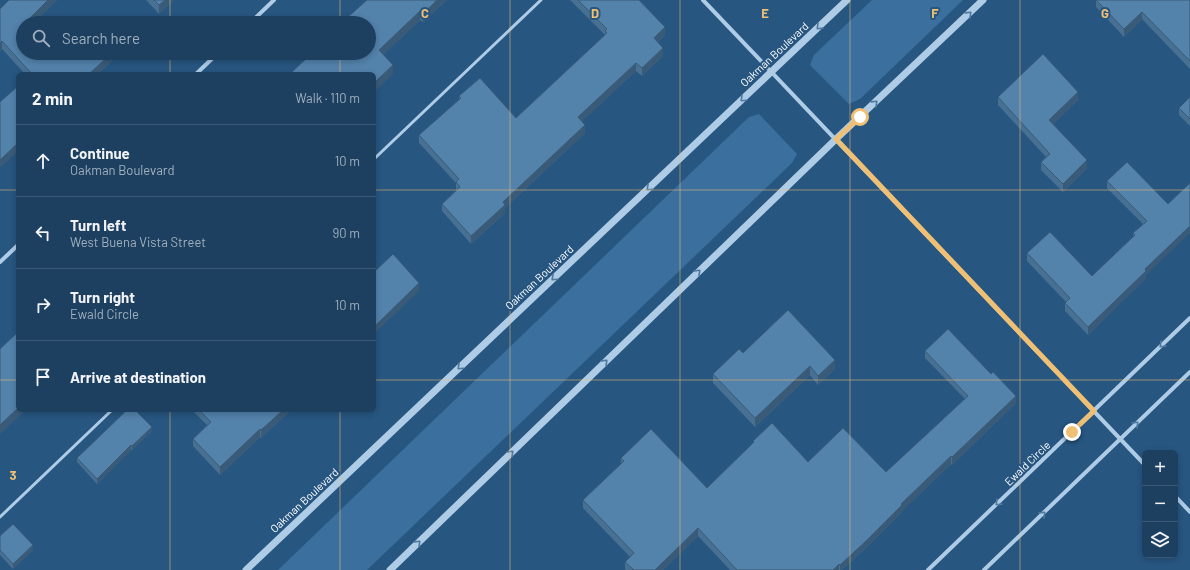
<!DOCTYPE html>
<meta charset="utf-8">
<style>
:root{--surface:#1d4061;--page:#254767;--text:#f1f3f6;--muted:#a0afbd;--line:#3b5976}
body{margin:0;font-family:Barlow,sans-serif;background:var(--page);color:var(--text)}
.controls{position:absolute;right:12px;bottom:12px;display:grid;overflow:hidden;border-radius:6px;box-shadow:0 2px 6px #0003}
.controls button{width:36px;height:36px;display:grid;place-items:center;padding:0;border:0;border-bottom:1px solid var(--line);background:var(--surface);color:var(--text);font:20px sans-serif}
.stop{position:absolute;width:12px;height:12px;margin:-9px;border:3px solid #efc074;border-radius:50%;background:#fff}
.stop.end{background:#efc074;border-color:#fff;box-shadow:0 1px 4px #0008}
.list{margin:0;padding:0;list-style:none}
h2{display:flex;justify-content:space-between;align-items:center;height:52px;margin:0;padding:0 16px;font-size:17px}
h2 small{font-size:13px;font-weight:400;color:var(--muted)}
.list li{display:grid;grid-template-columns:26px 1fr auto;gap:12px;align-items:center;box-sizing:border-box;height:72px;padding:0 16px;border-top:1px solid var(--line)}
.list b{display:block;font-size:15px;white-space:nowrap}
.list p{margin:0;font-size:13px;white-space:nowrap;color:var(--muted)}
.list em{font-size:13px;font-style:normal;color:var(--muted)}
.icon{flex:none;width:22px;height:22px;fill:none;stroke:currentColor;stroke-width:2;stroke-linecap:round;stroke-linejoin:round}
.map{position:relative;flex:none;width:1190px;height:570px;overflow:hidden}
.search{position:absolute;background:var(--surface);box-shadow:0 2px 6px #0003;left:16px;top:16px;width:360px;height:44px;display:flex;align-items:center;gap:10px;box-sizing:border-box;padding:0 14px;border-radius:22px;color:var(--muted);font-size:15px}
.panel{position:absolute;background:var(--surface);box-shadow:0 2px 6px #0003;left:16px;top:72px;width:360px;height:340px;border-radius:6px}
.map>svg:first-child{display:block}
.green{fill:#3b709e}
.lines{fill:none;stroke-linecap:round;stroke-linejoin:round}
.service{stroke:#aecce6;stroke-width:3}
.minor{stroke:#aecce6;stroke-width:4}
.tertiary{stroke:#aecce6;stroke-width:7}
.wall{fill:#477093}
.shaded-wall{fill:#3a5b78}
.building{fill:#5382ab;stroke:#3a5b78}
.oneway{stroke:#50799f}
.route{stroke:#efc074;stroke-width:5}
.grid{fill:none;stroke:#efc074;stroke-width:1;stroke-opacity:0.55}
.labels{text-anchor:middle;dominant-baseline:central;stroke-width:4;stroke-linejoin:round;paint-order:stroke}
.street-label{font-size:11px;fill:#fff;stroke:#275681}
.grid-label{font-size:13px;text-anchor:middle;font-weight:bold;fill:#efc074;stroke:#275681;stroke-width:4;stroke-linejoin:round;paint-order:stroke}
</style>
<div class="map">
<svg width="1190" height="570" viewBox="0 0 1190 570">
<rect width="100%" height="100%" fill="#275681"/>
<g class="green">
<polygon points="872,0 963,0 860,99 849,104 810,65 814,55"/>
<polygon points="759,114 797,154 792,163 367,570 278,570 749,117"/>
</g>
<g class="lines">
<g class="service">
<polyline points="374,159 541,0"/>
<polyline points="0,517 112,410"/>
</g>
<g class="minor">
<polyline points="703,0 1145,465"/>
<polyline points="250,23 274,0"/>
<polyline points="196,74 218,53"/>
<polyline points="0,262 18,245"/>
<polyline points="1175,496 1190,512"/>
<polyline points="928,570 1190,318"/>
<polyline points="984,570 1190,372"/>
</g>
<g class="tertiary">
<polyline points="246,570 847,0"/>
<polyline points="390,570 836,139 983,0"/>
</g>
</g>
<g class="wall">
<polygon points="9,0 57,0 33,23 23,53 118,53 118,55 98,74 25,74 2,49 0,51 0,9"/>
<polygon points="146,0 174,0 159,14"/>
<polygon points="447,0 423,22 420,20 383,55 393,74 369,53 348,17"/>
<polygon points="570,0 639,0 665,35 658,42 663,56 642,76 636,71 582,121 585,133 505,208 505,213 471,244 442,211 442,204 456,191 456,183 419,143 419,135 459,100 459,96 516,118 605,35"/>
<polygon points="1096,0 1190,0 1190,69 1142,19 1124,37 1096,7"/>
<polygon points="998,97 1078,100 1053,124 1087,168 1063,192 1041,170 1041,162 1046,157 998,105"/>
<polygon points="1190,97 1190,126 1179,115 1179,108"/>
<polygon points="1107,181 1168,204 1146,275 1146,278 1088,335 1065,311 1065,303 1066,302 1027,261 1027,253 1092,276 1133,237 1133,233 1143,224 1107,188"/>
<polygon points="925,351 1016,403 952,465 951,464 902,511 902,512 866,548 842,570 730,570 698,536 663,570 626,570 625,569 625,562 630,557 583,508 583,500 621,464 621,458 707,488 753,443 753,441 808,462 886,472 965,399 925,358"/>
<polygon points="743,353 835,369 818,385 810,375 755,427 713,383 713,374"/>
<polygon points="192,410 290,410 290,411 261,438 260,437 220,475 193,446 193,439 207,425"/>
<polygon points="152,431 132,450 131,450 97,484 77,462 77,458"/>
<polygon points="0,536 33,550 13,569 0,555"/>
</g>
<g class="shaded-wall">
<polygon points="48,0 57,0 33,23 29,19"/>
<polygon points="165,0 174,0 159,14 159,5"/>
<polygon points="437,0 447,0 423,22 423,14"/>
<polygon points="420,11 420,20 379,59 379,50"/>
<polygon points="1142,12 1142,19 1124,37 1124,29"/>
<polygon points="665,27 665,35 654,46 654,38"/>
<polygon points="2,41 2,49 0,51 0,43"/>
<polygon points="663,48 663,56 642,76 642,68"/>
<polygon points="112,53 118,53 118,55 98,74 89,74"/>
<polygon points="636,63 636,71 578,125 578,117"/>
<polygon points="393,65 393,74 374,92 374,83"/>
<polygon points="1078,92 1078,100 1049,128 1049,120"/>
<polygon points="585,125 585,133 505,208 505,213 471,244 471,236 503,202"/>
<polygon points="18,143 18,151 0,168 0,160"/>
<polygon points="1087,160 1087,168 1063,192 1063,184"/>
<polygon points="1190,226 1190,233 1146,275 1146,278 1088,335 1088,327 1145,269"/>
<polygon points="419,283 419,291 374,334 374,327"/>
<polygon points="835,360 835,369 818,385 818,376"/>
<polygon points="810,366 810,375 755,427 755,418"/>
<polygon points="1016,396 1016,403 952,465 952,457"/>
<polygon points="18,408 18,410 26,410 0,434 0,425"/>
<polygon points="283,410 290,410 290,411 261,438 261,430"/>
<polygon points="152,427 152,431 132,450 132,446"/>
<polygon points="260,429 260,437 220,475 220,467"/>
<polygon points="131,445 131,450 97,484 97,479"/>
<polygon points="951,456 951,464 902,511 902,512 866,548 842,570 840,570 840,565 901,504"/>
<polygon points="698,528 698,536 663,570 655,570"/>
<polygon points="33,545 33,550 13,569 13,564"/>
<polygon points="839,564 839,570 833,570"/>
</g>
<g class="building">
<polygon points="9,0 48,0 29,19 33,23 23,23 23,53 112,53 89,74 32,74 2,41 0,43 0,9"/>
<polygon points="154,0 165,0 159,5"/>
<polygon points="367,0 437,0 423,14 420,11 379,50 393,65 374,83 374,74 290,74 312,53 369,53 369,23 339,23 347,16 348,17"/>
<polygon points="578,0 639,0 665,27 654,38 663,48 642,68 636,63 578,117 585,125 503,202 505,205 471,236 442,204 460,187 456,182 459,179 419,135 461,98 459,96 480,78 516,118 607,33 605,31 607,29"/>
<polygon points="1096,0 1190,0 1190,61 1142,12 1124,29"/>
<polygon points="92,20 95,23 89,23"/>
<polygon points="1043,54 1078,92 1049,120 1087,160 1063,184 1041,162 1050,154 998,97"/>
<polygon points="18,86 18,143 0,160 0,102"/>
<polygon points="1190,97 1190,119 1179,108"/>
<polygon points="1127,162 1168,204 1190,183 1190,226 1145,269 1146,271 1088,327 1065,303 1070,298 1027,253 1050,232 1092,276 1135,235 1133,233 1147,221 1107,181"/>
<polygon points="393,254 419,283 374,327 374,272"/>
<polygon points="788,310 835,360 818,376 810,366 755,418 713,374 739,349 743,353"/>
<polygon points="948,329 991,374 993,372 1016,396 952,457 951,456 901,504 902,505 866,541 840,565 839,564 833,570 737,570 698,528 655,570 634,570 625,562 634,553 583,500 624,461 621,458 651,429 707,488 754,442 753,441 772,423 808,462 843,428 886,472 968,396 925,351"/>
<polygon points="18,332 18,408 0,425 0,349"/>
<polygon points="127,410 135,410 152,427 132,446 131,445 97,479 77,458"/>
<polygon points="199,410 283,410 261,430 260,429 220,467 193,439 211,422"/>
<polygon points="13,524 33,545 13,564 0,550 0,536"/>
</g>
<defs><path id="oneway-chevron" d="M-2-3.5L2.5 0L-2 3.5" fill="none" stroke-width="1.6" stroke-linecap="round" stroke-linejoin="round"/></defs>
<g class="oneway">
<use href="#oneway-chevron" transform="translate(969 14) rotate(-44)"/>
<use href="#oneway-chevron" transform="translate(819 27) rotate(136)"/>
<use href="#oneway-chevron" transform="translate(743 99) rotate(137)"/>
<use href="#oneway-chevron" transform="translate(875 103) rotate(-44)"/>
<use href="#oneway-chevron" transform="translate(649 188) rotate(137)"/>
<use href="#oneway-chevron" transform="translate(698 272) rotate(-44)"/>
<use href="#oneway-chevron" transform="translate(554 278) rotate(137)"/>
<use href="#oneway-chevron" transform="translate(1162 345) rotate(136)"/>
<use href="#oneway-chevron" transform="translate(605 362) rotate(-44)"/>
<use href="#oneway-chevron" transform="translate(460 367) rotate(137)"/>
<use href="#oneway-chevron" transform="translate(1136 424) rotate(-44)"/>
<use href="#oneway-chevron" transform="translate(511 453) rotate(-44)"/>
<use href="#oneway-chevron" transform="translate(998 503) rotate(136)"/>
<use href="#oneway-chevron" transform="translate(1043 514) rotate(-44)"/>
<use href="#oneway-chevron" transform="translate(418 543) rotate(-44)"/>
</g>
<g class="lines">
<polyline class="route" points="860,117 836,139 1094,411 1072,432"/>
</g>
<path class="grid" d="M170,0v23M340,0v23M510,0v570M680,0v570M850,0v570M1020,0v570M170,53v21M340,53v21M0,190h18M374,190h816M0,380h18M374,380h816M170,410v160M340,410v160"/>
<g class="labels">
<g class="street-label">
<text transform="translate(774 54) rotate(-43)">Oakman Boulevard</text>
<text transform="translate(539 277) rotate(-43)">Oakman Boulevard</text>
<text transform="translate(1027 463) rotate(-44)">Ewald Circle</text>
<text transform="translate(304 500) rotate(-43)">Oakman Boulevard</text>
</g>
</g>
<g class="grid-label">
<text x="425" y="18">C</text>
<text x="595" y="18">D</text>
<text x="765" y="18">E</text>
<text x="935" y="18">F</text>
<text x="1105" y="18">G</text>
<text x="13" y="480">3</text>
</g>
</svg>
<div class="controls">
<button>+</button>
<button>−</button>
<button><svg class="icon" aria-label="layers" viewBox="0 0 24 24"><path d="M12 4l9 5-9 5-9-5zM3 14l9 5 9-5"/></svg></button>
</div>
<div class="stop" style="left:860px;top:117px"></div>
<div class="stop end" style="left:1072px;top:432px"></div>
<div class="search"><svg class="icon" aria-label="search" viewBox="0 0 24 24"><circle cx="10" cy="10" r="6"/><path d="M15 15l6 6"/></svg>Search here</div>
<section class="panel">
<h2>2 min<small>Walk · 110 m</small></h2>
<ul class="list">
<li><svg class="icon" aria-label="ahead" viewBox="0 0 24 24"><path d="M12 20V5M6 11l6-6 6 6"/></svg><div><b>Continue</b><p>Oakman Boulevard</p></div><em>10 m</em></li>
<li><svg class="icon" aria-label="left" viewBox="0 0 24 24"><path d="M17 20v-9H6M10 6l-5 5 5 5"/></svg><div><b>Turn left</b><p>West Buena Vista Street</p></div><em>90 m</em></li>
<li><svg class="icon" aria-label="right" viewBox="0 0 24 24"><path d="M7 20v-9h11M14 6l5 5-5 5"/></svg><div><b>Turn right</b><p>Ewald Circle</p></div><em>10 m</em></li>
<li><svg class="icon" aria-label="arrive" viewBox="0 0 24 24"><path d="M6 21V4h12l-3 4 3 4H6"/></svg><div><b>Arrive at destination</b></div></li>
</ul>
</section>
</div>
